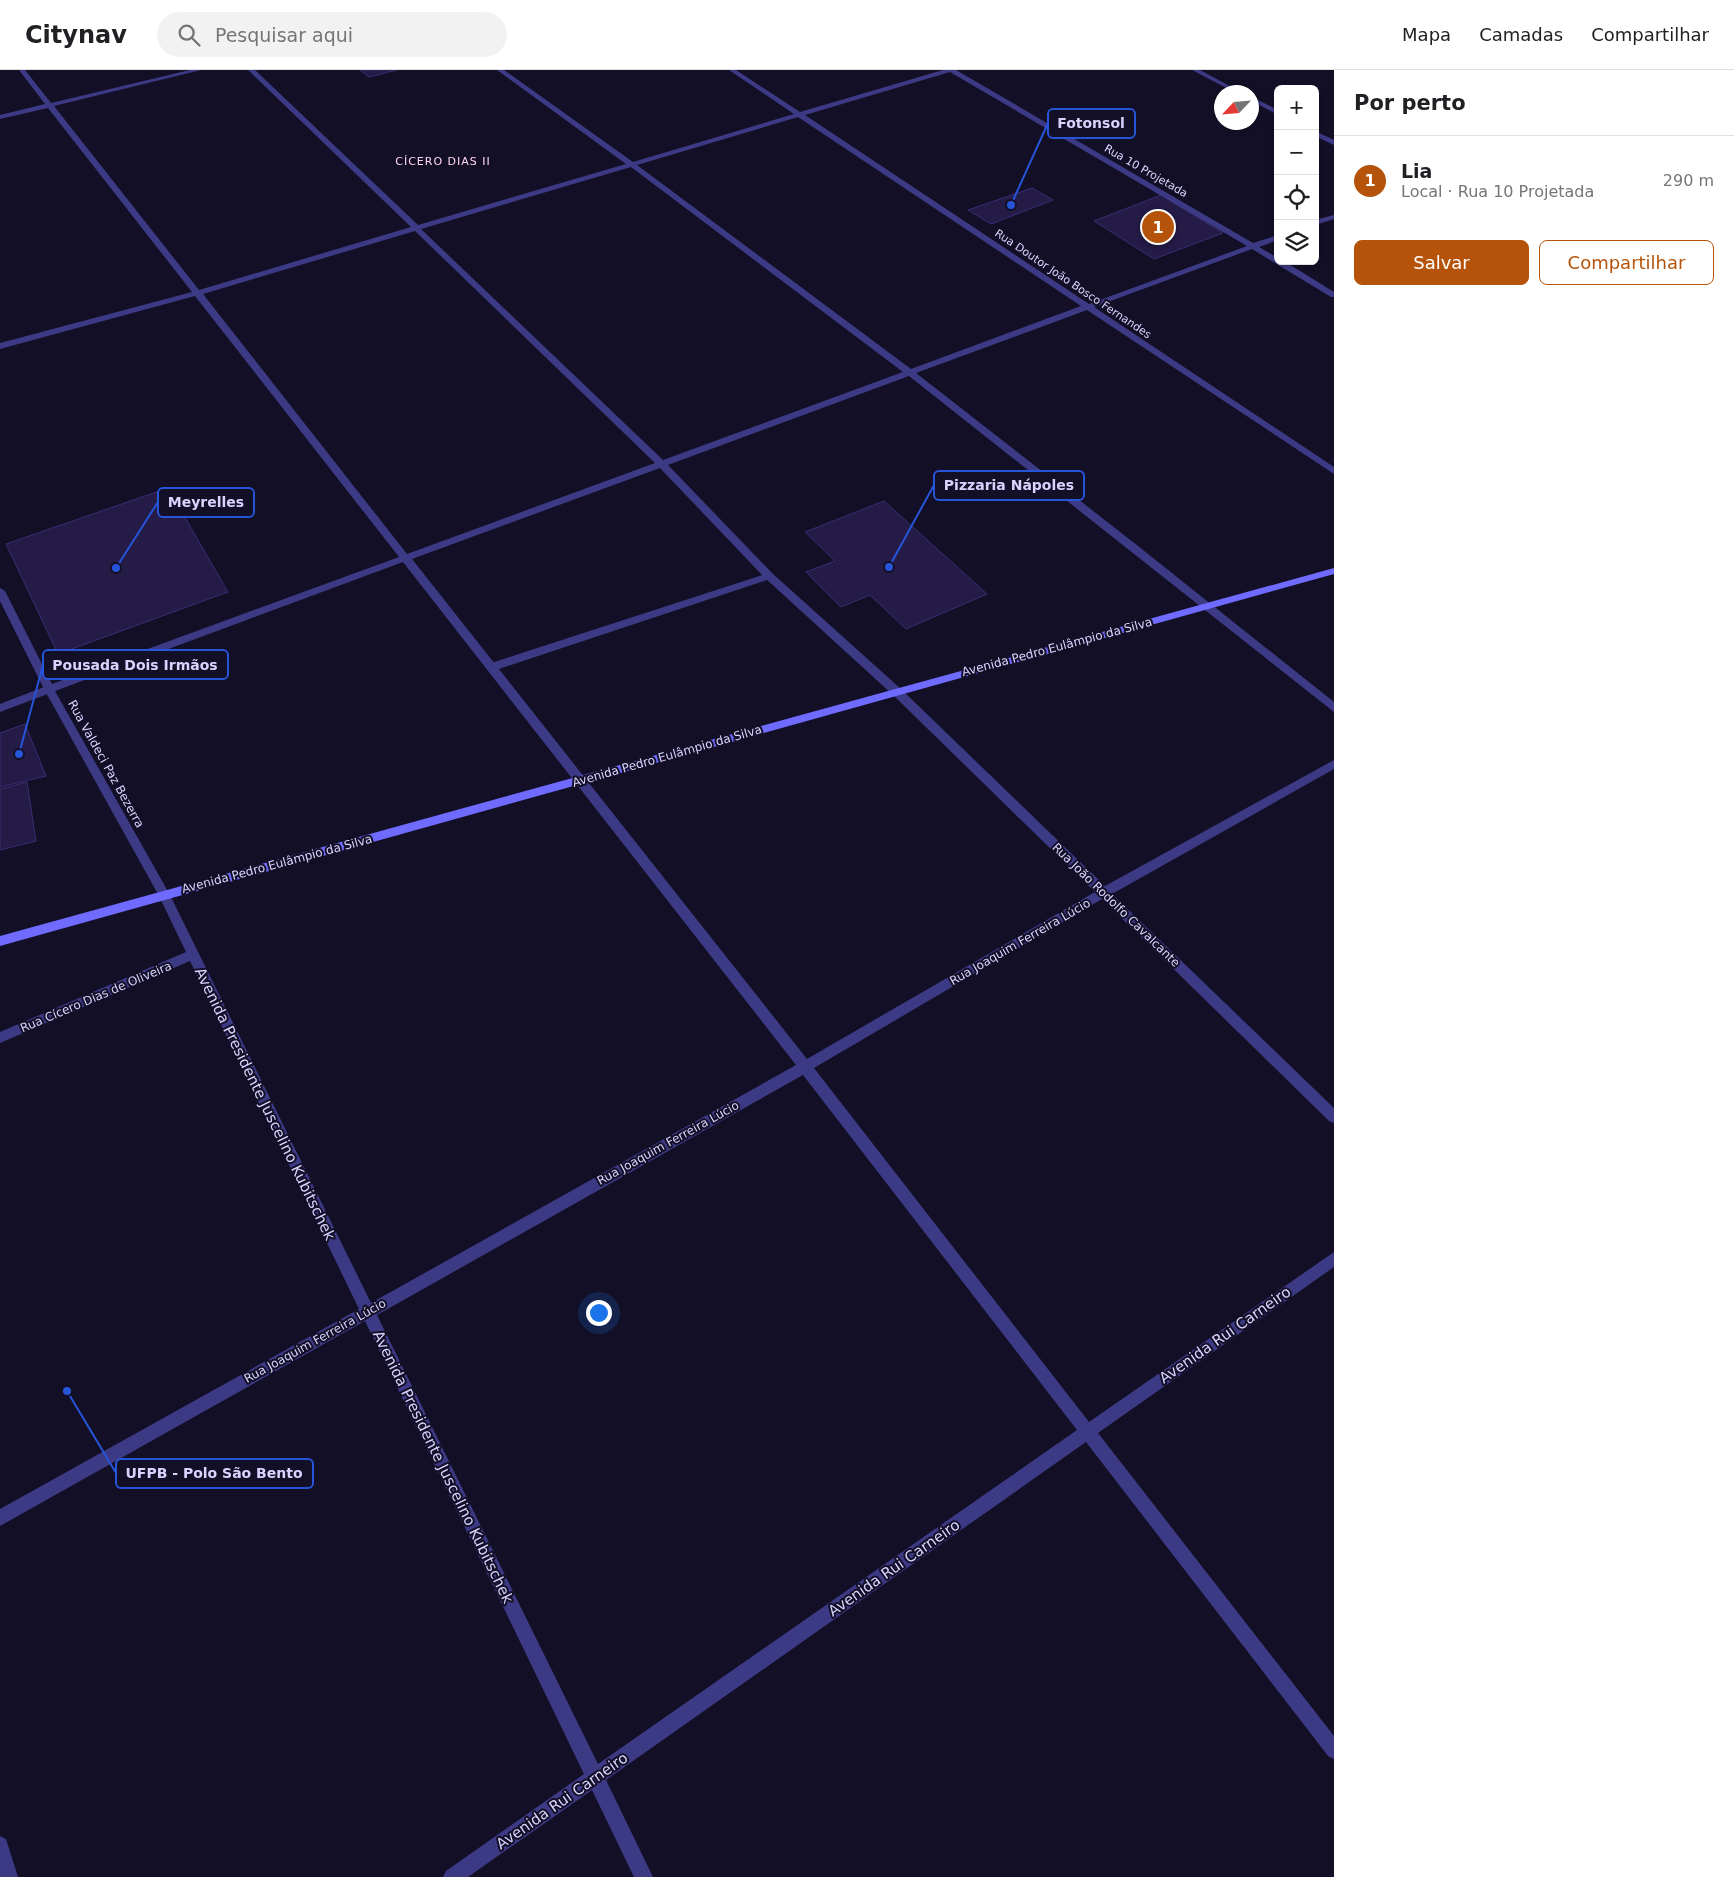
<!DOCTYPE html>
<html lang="pt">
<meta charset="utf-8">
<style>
:root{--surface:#fff;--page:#f2f2f2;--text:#202124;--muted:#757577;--line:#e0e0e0;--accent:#b45309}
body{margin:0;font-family:"DejaVu Sans",sans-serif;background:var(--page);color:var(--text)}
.controls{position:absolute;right:15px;top:15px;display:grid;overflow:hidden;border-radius:8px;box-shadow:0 1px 4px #0004}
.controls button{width:45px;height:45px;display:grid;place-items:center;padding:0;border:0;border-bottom:1px solid var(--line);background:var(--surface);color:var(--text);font:25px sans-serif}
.compass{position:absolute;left:1214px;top:15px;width:45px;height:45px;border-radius:50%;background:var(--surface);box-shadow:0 1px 4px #0004;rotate:244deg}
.you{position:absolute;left:598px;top:1242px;width:18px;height:18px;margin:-12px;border:4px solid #fff;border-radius:50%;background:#1a73e8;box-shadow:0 0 0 8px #1a73e833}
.badge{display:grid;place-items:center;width:32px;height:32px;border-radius:50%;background:var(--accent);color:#fff;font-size:16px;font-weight:700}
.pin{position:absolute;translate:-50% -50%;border:2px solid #fff;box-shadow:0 1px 5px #0006}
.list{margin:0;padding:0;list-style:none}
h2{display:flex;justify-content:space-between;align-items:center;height:65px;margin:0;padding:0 20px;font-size:21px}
h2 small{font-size:16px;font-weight:400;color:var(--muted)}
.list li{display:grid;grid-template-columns:32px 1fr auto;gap:15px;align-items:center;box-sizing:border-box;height:90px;padding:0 20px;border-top:1px solid var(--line)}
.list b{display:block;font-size:19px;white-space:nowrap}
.list p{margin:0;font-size:16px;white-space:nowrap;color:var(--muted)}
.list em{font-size:16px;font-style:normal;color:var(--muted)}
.actions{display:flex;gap:10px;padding:15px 20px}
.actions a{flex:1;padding:11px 0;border:1px solid var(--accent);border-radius:8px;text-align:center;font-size:18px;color:var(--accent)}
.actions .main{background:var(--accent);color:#fff}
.icon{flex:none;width:28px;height:28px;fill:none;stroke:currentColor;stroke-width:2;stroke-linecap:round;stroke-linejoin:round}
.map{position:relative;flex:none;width:1334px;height:1807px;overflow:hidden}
header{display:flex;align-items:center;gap:30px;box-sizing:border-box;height:70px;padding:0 25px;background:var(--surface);border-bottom:1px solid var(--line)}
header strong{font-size:24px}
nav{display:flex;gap:28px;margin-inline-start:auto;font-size:18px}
.search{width:350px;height:45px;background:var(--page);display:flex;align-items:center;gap:12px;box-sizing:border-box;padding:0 18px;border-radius:28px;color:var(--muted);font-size:19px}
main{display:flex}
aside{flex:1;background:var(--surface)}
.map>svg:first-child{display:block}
.building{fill:#241b47;stroke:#3b2d73}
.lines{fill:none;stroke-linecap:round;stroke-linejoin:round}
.service{fill:#3d3a85;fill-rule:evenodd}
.minor{fill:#3d3a85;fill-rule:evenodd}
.secondary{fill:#6f6bff;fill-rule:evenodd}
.labels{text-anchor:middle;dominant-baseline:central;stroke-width:4;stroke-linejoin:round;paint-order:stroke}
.far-neighbourhood-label{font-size:11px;letter-spacing:1px;fill:#ffd6f0;stroke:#130f26}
.far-street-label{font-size:11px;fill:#d9d4ff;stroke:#130f26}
.street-label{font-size:12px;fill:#d9d4ff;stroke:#130f26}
.near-street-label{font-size:15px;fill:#d9d4ff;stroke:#130f26}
.leader{fill:none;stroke:#2655da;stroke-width:2}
.callout-dot{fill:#2655da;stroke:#130f26;stroke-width:2}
.callout{fill:#130f26;stroke:#2655da;stroke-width:2}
.callout-label{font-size:14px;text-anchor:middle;font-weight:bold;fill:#d9d4ff}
</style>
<header>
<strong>Citynav</strong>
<div class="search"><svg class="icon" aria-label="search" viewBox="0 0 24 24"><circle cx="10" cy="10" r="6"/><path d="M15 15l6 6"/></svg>Pesquisar aqui</div>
<nav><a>Mapa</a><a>Camadas</a><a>Compartilhar</a></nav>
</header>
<main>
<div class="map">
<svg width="1334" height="1807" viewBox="0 0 1334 1807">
<rect width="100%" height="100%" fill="#130f26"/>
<g class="building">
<polygon points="360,0 397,0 369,7"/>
<polygon points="1032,118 1053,130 991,154 968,140"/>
<polygon points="1161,125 1223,163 1154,189 1094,151"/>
<polygon points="168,418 228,522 58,584 6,474"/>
<polygon points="884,431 987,524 906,559 870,525 841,537 806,502 835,491 805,462"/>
<polygon points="25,654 46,706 0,717 0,663"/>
<polygon points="27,712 36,771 0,780 0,719"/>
</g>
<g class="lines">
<g class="service">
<polygon points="769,503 774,506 773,508 496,600 488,600 487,597 488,594"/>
<polygon points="49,615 53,616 53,622 0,642 0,634"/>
</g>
<g class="minor">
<path d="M19,0h6l26,33 139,-33h11l-147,36 145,184 212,-63 -163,-157h7l163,155 208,-61 -129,-94h7l129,92 161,-48 -65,-44h7l64,42 143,-42h13l297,173 25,-8v5l-19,7 19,11v3h6l50,31v5h-3l-79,-48 -158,58 240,160v7l-247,-164 -171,63 217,169 201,160v10l-425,-336 -241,89 105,109 128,115 204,197 229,-126v9l-222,125 222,214v15l-5,-2 -227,-222 -288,169 275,354 245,-170v15l-236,166 236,303v23l-6,-3 -242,-314 -480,338 47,97h-19l-42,-87 -124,87h-25l3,-6 138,-97 -219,-453 -365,205v-17l359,-200 -169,-348 -190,82v-11l186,-80 -27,-56 -115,-207 -44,-88v-13l5,3 47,93 347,-127 -204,-261 -195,53v-6l192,-51 -144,-184 -48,11v-4l45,-11zM950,2l297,174 -158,58 -284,-189zM798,47l283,189 -170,63 -274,-204zM631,97l272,205 -240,88 -242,-231zM415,161l240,232 -248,91 -204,-260zM660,398l105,110 128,117 202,197 -288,167 -395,-500zM403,492l393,503 -425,238 -201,-408 -115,-204zM803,1005l274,355 -479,334 -221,-449z"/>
<polygon points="1192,0 1200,0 1241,22 1234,22"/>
<polygon points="1252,27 1278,40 1278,45 1252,31"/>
<polygon points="1315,61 1334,70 1334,75 1315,66"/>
<polygon points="1334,145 1334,149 1315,155 1315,150"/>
<polygon points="0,1766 6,1769 18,1807 0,1807"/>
</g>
<polygon class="secondary" points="1334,498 1334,504 0,876 0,866"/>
</g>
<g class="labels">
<g class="far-neighbourhood-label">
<text x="443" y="91">CÍCERO DIAS II</text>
</g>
<g class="far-street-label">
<text transform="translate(1146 101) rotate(30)">Rua 10 Projetada</text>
<text transform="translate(1073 214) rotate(34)">Rua Doutor João Bosco Fernandes</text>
</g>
<g class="street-label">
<text transform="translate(1057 577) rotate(-15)">Avenida Pedro Eulâmpio da Silva</text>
<text transform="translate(667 686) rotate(-16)">Avenida Pedro Eulâmpio da Silva</text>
<text transform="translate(106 694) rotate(61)">Rua Valdeci Paz Bezerra</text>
<text transform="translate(277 794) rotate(-15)">Avenida Pedro Eulâmpio da Silva</text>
<text transform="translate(1116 835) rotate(44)">Rua João Rodolfo Cavalcante</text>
<text transform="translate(1020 872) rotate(-30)">Rua Joaquim Ferreira Lúcio</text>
<text transform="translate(96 927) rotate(-23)">Rua Cícero Dias de Oliveira</text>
<text transform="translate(668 1073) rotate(-29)">Rua Joaquim Ferreira Lúcio</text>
<text transform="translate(315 1271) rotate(-29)">Rua Joaquim Ferreira Lúcio</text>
</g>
<g class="near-street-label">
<text transform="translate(265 1034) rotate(64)">Avenida Presidente Juscelino Kubitschek</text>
<text transform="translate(1225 1265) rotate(-35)">Avenida Rui Carneiro</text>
<text transform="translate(443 1397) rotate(64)">Avenida Presidente Juscelino Kubitschek</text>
<text transform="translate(894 1498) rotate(-35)">Avenida Rui Carneiro</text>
<text transform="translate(562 1731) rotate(-35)">Avenida Rui Carneiro</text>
</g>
</g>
<path class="leader" d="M1011 135L1048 53M889 497L934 415M116 498L158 432M19 684L43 595M67 1321L116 1403"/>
<g class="callout-dot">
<circle cx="1011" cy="135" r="5"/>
<circle cx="889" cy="497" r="5"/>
<circle cx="116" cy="498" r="5"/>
<circle cx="19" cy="684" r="5"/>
<circle cx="67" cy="1321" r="5"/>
</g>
<g class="callout">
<rect x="1048" y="39" width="87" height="29" rx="5"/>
<rect x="934" y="401" width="150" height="29" rx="5"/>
<rect x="158" y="418" width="96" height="29" rx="5"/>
<rect x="43" y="580" width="185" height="29" rx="5"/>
<rect x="116" y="1389" width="197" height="29" rx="5"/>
</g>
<g class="callout-label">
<text x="1091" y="58">Fotonsol</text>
<text x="1009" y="420">Pizzaria Nápoles</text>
<text x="206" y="437">Meyrelles</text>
<text x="135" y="600">Pousada Dois Irmãos</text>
<text x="214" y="1408">UFPB - Polo São Bento</text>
</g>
</svg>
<div class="controls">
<button>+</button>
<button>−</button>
<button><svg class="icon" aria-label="locate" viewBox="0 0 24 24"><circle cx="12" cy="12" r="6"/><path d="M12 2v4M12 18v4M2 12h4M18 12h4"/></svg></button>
<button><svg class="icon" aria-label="layers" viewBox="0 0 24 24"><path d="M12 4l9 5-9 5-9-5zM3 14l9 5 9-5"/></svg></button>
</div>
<svg class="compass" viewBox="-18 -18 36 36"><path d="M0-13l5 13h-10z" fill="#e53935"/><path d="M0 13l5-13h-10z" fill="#757577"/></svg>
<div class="you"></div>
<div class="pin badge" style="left:1158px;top:157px">1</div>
</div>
<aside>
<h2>Por perto<small></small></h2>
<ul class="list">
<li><span class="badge">1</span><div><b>Lia</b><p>Local · Rua 10 Projetada</p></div><em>290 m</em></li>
</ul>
<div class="actions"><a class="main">Salvar</a><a>Compartilhar</a></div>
</aside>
</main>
